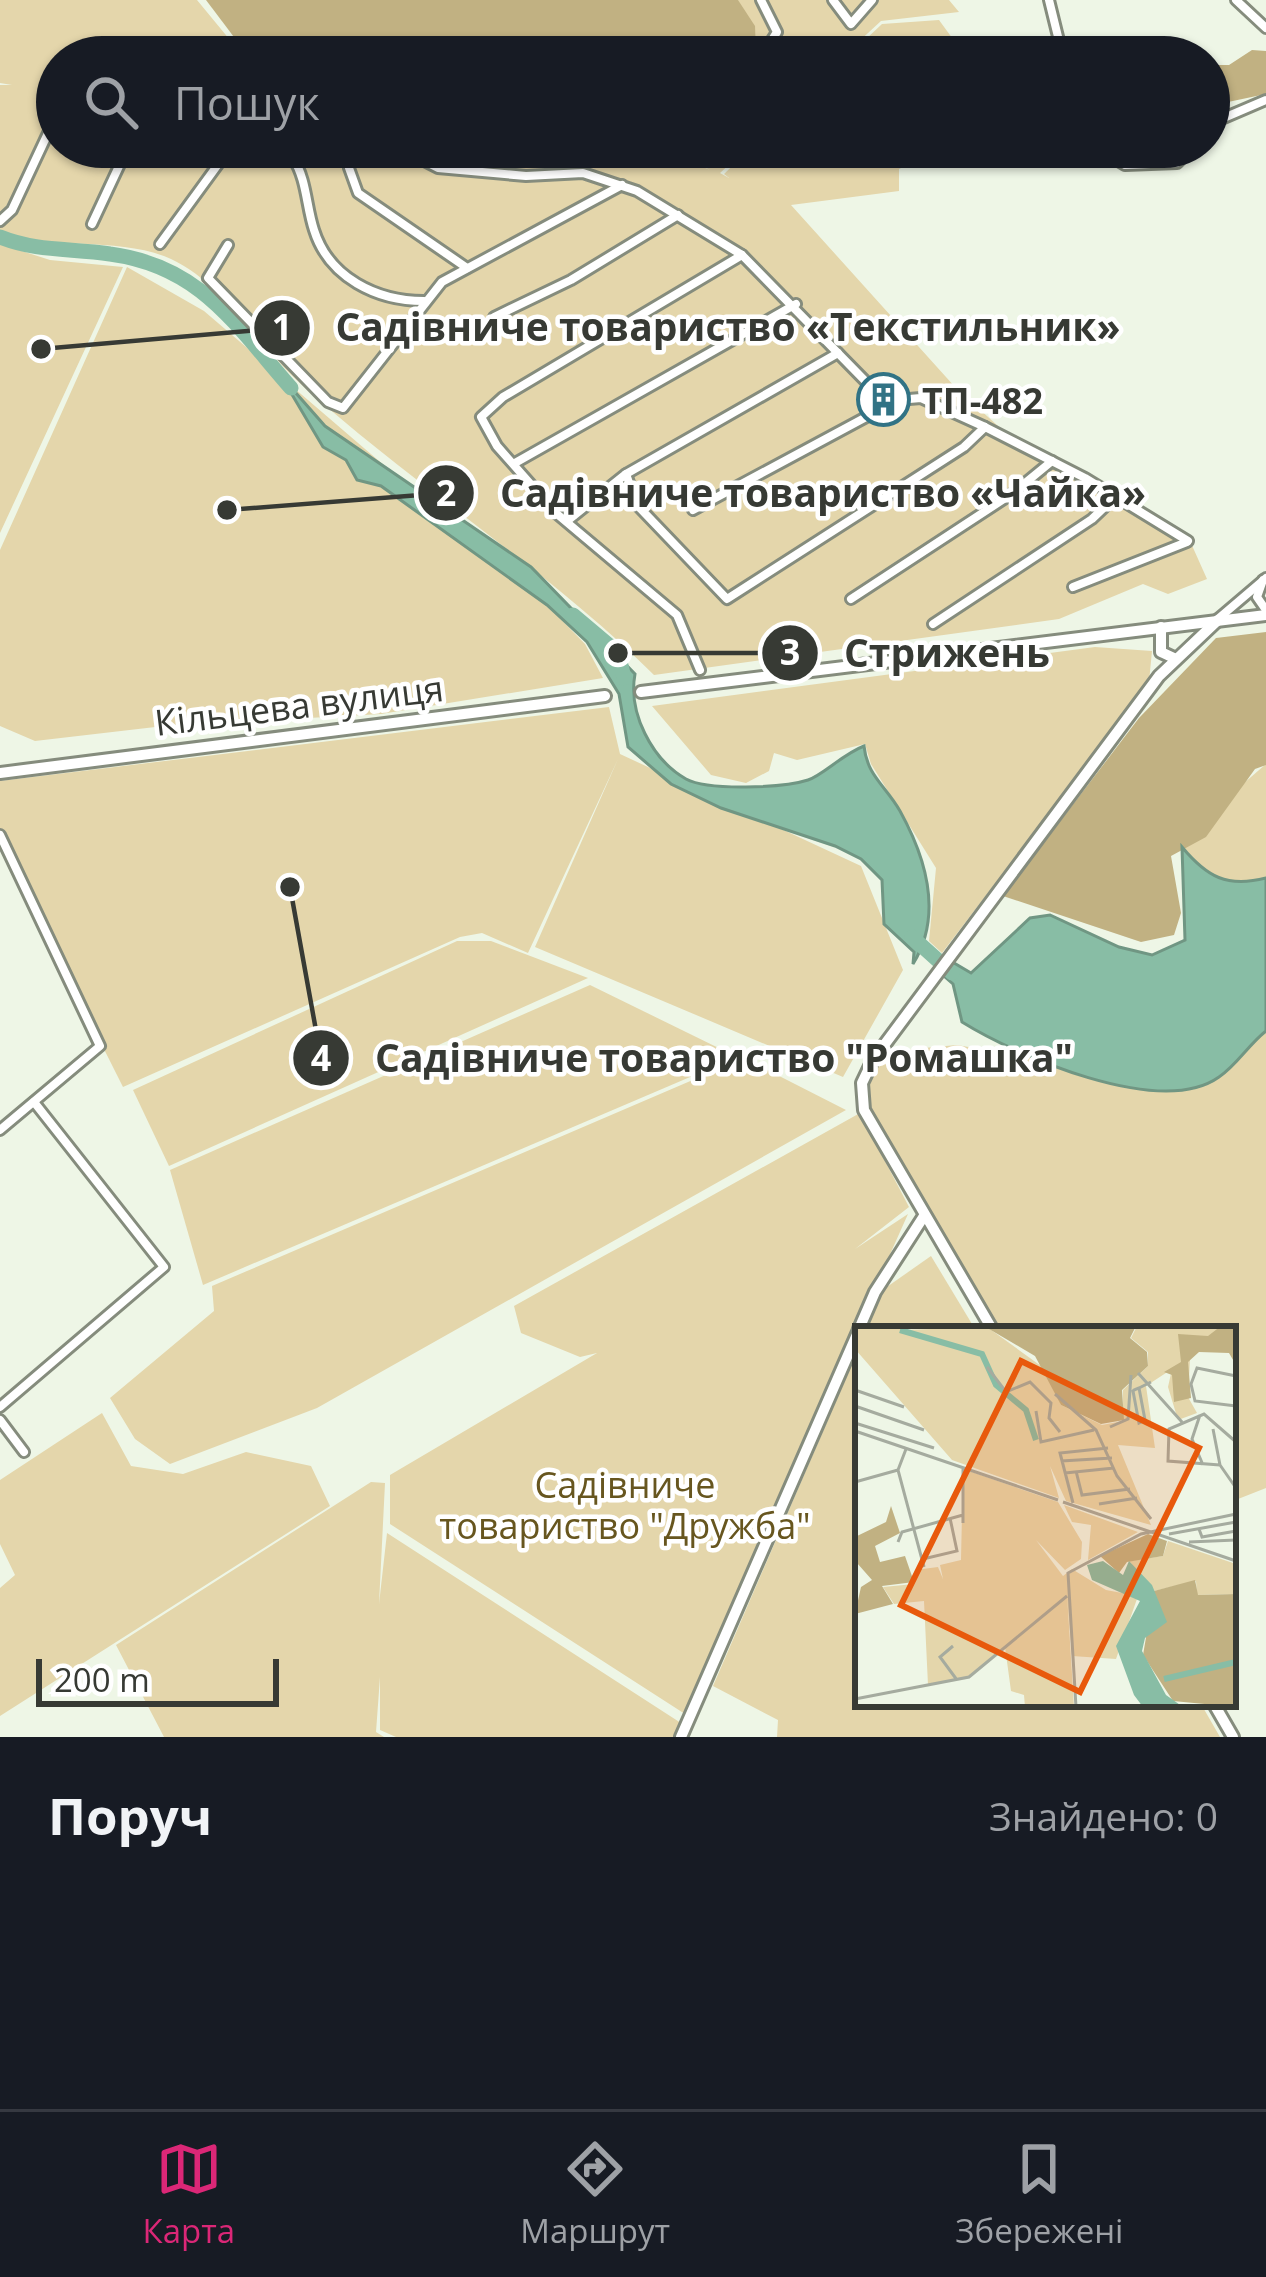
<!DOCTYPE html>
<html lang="uk">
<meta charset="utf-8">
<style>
:root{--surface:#171b24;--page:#242831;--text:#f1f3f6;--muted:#9ea1a6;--line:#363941;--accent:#db2777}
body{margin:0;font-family:"Open Sans",sans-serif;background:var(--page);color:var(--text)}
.scale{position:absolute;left:36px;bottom:30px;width:243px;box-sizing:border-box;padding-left:12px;border:6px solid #373a34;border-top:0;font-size:33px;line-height:42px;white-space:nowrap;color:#373a34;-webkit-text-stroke:9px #fff;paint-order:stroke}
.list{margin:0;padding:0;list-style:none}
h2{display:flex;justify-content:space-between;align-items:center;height:156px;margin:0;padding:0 48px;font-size:51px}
h2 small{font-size:39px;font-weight:400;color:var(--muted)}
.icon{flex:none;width:66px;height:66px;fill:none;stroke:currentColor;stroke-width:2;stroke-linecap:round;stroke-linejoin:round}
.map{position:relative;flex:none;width:1266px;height:1737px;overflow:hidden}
.search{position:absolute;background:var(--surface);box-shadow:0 3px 9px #0004;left:36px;right:36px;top:36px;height:132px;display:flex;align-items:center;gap:30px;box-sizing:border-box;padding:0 42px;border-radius:66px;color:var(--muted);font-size:45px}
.sheet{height:372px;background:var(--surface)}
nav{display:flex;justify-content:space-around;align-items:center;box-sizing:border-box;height:168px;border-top:3px solid var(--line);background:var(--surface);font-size:33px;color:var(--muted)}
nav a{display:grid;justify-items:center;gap:6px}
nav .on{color:var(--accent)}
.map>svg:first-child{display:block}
.green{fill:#e4d6ab}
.forest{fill:#c1b182}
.water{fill:#88bda5;stroke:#709683;stroke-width:3}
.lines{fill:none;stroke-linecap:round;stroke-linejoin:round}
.river{stroke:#88bda5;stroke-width:15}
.street-casing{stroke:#858c7d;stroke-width:14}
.secondary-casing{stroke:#858c7d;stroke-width:16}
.street{stroke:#fff;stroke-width:8}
.secondary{stroke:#fff;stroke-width:10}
.labels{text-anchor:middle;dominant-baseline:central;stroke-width:9;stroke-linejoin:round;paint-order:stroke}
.poi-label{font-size:36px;font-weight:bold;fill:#373a34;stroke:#fff;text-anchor:start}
.street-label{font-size:36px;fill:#373a34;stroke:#fff}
.park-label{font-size:36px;fill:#67561f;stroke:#fff}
.inset-river{fill:none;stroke:#88bda5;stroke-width:6}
.inset-road{fill:none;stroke:#a5ab9f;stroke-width:3}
.view{fill:#e8590c;fill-opacity:0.15;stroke:#e8590c;stroke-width:6}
.inset-edge{fill:none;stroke:#373a34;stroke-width:6}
.leader{fill:none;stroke:#373a34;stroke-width:4.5}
.callout-dot{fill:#373a34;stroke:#fff;stroke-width:4.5}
.mark-label{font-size:36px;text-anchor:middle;font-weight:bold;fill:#fff}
.callout-label{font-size:39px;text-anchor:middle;font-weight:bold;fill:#373a34;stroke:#fff;stroke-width:9;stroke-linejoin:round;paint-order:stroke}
</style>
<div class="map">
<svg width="1266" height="1737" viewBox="0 0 1266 1737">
<rect width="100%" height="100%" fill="#eef6e6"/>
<g class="green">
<path d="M0,0h197l47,57h-187v26l-17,1 17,1v62h600l53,23 -43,-23h81l-28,26 9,5 -5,-4 28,-27h196l-49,22v22l-108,14 164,182 54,49 181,105 17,38 -39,15 -25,-10 -84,35 -405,56c-108,-107 -239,-188 -352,-290 -44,-39 -76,-100 -131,-126 -51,-23 -118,-8 -171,-27v-147h12l-12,-2z"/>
<polygon points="726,0 949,0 959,12 881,21 842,57 754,57"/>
<polygon points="939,20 966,57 847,57 882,24"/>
<polygon points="0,244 50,260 123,267 0,533"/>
<polygon points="127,267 204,311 547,605 585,644 603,678 381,714 164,726 35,741 0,726 0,550"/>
<polygon points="1095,647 1152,651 1149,682 942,953 929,941 936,868 871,764 865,744 797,760 774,753 769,771 746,783 711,775 652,706"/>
<polygon points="609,707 620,754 861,866 903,970 843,1077 535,947 618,759 528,953 482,933 460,937 123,1087 0,842 0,781"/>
<path d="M1266,764v114c-39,10 -59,-1 -84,-31l16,-24z"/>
<polygon points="457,941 491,941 588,978 169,1166 133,1090"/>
<polygon points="590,985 737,1057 203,1285 170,1170"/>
<polygon points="1266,1026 1266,1488 1233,1501 1233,1329 992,1329 862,1096 879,1052 957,1045 1133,1076"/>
<polygon points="744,1058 846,1110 317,1408 170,1464 135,1439 110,1398 214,1311 212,1286"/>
<polygon points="860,1113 909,1207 855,1249 908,1214 685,1714 390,1524 390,1475 597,1353 580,1357 521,1333 514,1306"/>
<polygon points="931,1256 975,1329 867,1329 884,1289"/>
<polygon points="858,1350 858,1704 1201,1704 1220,1737 777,1737 778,1720 713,1686"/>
<polygon points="102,1413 131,1466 183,1474 246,1452 311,1466 330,1506 0,1716 0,1588 15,1575 0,1544 0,1480"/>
<polygon points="371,1482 385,1483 379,1604 387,1533 684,1725 678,1737 396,1737 380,1730 380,1677 376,1732 384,1737 164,1737 116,1645"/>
</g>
<g class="forest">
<polygon points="206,0 738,0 755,26 756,51 749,57 249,57"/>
<polygon points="1252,50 1266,51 1266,94 1209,106 1209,65 1229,65"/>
<polygon points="1266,632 1266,765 1255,769 1206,837 1171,856 1181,913 1174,935 1141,942 1003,896 1139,718 1216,638"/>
</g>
<g class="water">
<path d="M281,376l44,50 206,141 104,107c-7,38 16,85 51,105 22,12 97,9 122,1 15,-5 35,-26 56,-34 3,30 22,40 36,65 26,47 43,104 13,153l1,-12 -30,-28 -2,-44 -21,-21 -26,-13 -114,-38 -50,-24 -43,-37 -9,-53 -32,-52 -40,-37 -166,-119 -24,-6 -11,-20 -23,-13z"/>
<path d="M1182,847c25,30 45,41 84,31v153c-17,13 -29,34 -47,46 -59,42 -204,-22 -257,-55l-9,-38 -9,-8 10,-13 17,10 59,-55 20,-3 69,32 33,8 33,-15z"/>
</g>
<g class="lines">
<g class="river">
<path d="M0,237c37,15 72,11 110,17 90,12 124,69 181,134"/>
<polyline points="573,615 618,653 624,678"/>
<polyline points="912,937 952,973"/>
</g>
<defs>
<g id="street">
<polyline points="833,0 851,24 872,0"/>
<polyline points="1049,0 1063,57"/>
<polyline points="1236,0 1266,28"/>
<polyline points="761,57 777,32 761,0"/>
<polyline points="1209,130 1219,120 1266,100"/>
<path d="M222,147l71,11c14,22 13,48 21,72 15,48 63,71 110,71"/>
<polyline points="357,147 349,168 358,193 467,268"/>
<polyline points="397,147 438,168 526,176 583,173 637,191 742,255 877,393 897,400 921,398 985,427 1085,478 1188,541"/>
<polyline points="1095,147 1125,165 1177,163 1193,147"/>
<polyline points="0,221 12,210 57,114"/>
<polyline points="92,224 128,147"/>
<polyline points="160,244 230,148"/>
<polyline points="228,245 208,278 328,402 343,408 442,282 622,185"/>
<polyline points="494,317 571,280 678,215"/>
<polyline points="515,463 796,304"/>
<polyline points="626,474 637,505 727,599 964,447 985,427"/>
<polyline points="693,510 896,401"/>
<polyline points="567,521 626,474 838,353"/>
<polyline points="1263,580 1257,597 1266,610"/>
<polyline points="1073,587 1187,542"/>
<polyline points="851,599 1013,493 1052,461"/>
<polyline points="1219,618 1266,578"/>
<polyline points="933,624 1092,519 1115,497"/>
<polyline points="700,670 677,615 557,514 497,446 481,417 503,397 742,255"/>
<polyline points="0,835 100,1046 0,1130"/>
<polyline points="0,1407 164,1267 34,1102"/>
<polyline points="0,1420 24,1452"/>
</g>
<g id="secondary">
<polyline points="1161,627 1161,652 1176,659"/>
<polyline points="641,692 1266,615"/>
<polyline points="0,773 605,696"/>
<polyline points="859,1329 875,1292 924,1216"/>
<polyline points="992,1329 864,1110 862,1083 873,1060 1159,676 1218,620"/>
<polyline points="1214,1704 1233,1737"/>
<polyline points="681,1737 858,1332"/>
</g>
</defs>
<use href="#street" class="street-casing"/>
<use href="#secondary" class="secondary-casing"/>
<use href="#street" class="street"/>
<use href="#secondary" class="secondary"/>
</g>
<defs>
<symbol id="building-ring" viewBox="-11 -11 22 22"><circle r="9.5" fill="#fff" stroke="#317385" stroke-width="1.5"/><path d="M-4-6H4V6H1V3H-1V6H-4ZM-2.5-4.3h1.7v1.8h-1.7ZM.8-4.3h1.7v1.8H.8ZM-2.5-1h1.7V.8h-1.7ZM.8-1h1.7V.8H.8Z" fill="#317385"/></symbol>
</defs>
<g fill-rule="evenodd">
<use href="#building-ring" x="854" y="370" width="59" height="59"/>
</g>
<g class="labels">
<g class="poi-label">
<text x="922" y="400">ТП-482</text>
</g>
<g class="street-label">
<text transform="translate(299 705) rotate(-7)">Кільцева вулиця</text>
</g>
<g class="park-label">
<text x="625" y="1484">Садівниче<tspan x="625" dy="41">товариство "Дружба"</tspan></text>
</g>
</g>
<g transform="translate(855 1326)">
<rect width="381" height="381" fill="#eef6e6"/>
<path d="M0,0h40l34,18 -26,-14 84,-3 61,44 13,34 41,20 21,-4v-31l25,-24v-14l-17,-14 6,-12h99v28l-32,-10 -14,15 -2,38 9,16 -19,7 -10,-33 4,-18 -26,17 9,62 -37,-3 33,80 -85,-24 -16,-35 9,32 -107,-38 -97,-111zM108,143l95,33 24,40 -1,17 -16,11 -29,-30 27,36 9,-7 34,21 32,6 -22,63 -44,-3 -5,-62 7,113h-49l-1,-12 -13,-4 -6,-44 -37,30 -40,8 -4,-84 -30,3 -11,-17 31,-3 1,-14 23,-3 5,12 -3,-14 21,-5zM209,179l74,27 -50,28 3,-35 -19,-3zM313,215l68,23v30l-39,1 -1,-14 -42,10 -25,-30 34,-5z" fill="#e4d6ab"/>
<path d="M129,0h152l-6,12 17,14 1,14 -26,24 2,30 -23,4 -40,-19 -26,-49zM366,0l15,3v36l-7,-12 -30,-1 -11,10 3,36 -17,4 -2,-27 -8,-3 17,-10 -3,-28 30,2zM36,180l9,27 -25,13 5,16 25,-6 9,26 -32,4 11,18 -38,10 6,-27 11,-7 -15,-17 -2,-26 31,-15zM293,208l19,7 -4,15 -36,6 -8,11 -19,-17zM340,254l3,15 38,-1v113l-63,-6 -30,-46 11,-64z" fill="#c1b182"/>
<path d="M248,235l20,14 6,-14 23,24 15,37 -22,16 -3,13 24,44 17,12h-40l-9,-12 -18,-49 24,-45 -48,-21 -5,-15z" fill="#88bda5"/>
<path class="inset-river" d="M45,4l82,24 14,31 30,25 10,30M309,353l72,-17"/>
<path class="inset-road" d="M132,41l19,25 24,-10 21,21 -2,15 11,14M283,47l44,49M381,50l-39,-8 -6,16 4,17 41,5M284,62l6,32 -6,3 -6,-32 1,-1 5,-2 12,-6M0,64l49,17M200,68l41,36 21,46 34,43M0,80l69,24M181,85l5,31 53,-12M345,89l-8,24 11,26M0,97l79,25M255,101l18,-8 3,-44M358,103l7,36 16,23M0,105l203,69M51,123l-8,21 26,97M206,135l51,-3M365,139l-52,-4 1,-32 35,-15 32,28M221,145l6,24 48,-6M210,147l49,-5M0,156l43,-12M208,176l173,59M218,177l-13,-50 48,-5M244,178l38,-6M108,197v-55M344,203l3,8 34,-6M314,208l67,-12M43,216l4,-10 61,-17M334,216l47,-2M68,233l34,-8 -7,-33M98,320l-13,11 17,23M0,373l114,-22 98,-81M221,381l-8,-134 73,-39 95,-20"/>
<path class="view" d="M166,35l178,87 -119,244 -179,-87z"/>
<rect width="381" height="381" class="inset-edge"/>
</g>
<path class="leader" d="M41 349L282 328M227 510L446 493M618 653L790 653M290 887L321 1058"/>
<g class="callout-dot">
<circle cx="41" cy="349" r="12"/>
<circle cx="227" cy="510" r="12"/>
<circle cx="618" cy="653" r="12"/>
<circle cx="290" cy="887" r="12"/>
<circle cx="282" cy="328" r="30"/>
<circle cx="446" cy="493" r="30"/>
<circle cx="790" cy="653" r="30"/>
<circle cx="321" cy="1058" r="30"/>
</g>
<g class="mark-label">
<text x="282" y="340">1</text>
<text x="446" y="506">2</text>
<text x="790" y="665">3</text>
<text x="321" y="1071">4</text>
</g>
<g class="callout-label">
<text x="728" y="341">Садівниче товариство «Текстильник»</text>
<text x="823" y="507">Садівниче товариство «Чайка»</text>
<text x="947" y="667">Стрижень</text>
<text x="724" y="1072">Садівниче товариство "Ромашка"</text>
</g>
</svg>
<div class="scale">200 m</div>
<div class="search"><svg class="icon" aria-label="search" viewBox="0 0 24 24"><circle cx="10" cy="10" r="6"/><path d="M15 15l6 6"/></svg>Пошук</div>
</div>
<section class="sheet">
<h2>Поруч<small>Знайдено: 0</small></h2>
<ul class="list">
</ul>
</section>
<nav>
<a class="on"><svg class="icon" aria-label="map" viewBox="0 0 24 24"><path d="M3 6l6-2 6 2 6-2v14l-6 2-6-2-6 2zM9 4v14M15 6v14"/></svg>Карта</a>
<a><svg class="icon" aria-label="directions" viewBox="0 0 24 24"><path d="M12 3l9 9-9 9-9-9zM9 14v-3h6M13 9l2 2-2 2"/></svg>Маршрут</a>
<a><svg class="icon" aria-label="saved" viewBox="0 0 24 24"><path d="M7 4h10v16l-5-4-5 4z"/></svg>Збережені</a>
</nav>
